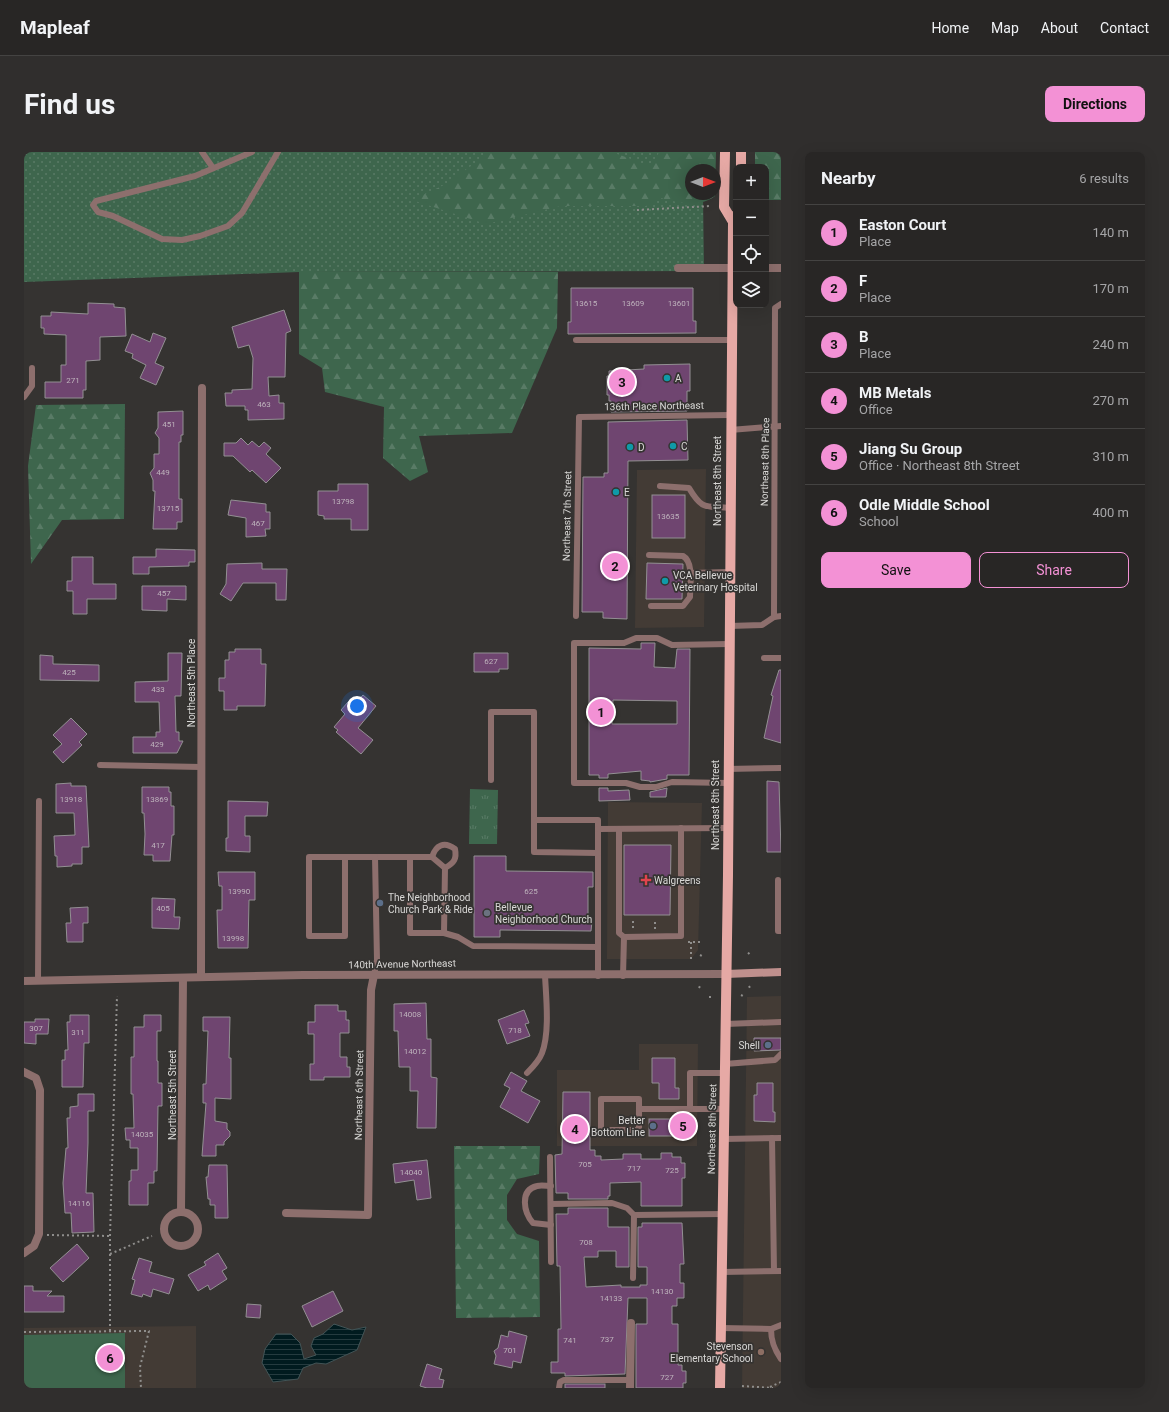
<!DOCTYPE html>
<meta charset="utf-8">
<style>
:root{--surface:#282625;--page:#302e2d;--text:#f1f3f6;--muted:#a5a5a7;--line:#444342;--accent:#f391d5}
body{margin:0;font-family:Roboto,sans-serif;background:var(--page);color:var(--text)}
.controls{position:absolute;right:12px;top:12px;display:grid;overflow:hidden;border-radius:8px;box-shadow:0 4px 16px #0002}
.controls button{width:36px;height:36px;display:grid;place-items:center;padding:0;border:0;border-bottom:1px solid var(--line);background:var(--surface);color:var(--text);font:20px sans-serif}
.compass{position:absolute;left:661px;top:12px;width:36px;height:36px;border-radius:50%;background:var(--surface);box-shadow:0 4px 16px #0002;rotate:90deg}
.you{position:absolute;left:333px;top:554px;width:14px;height:14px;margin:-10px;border:3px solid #fff;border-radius:50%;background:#1a73e8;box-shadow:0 0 0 6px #1a73e833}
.badge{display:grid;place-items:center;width:26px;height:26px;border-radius:50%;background:var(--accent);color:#111;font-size:13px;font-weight:700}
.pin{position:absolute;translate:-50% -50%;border:2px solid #fff;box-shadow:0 1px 4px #0006}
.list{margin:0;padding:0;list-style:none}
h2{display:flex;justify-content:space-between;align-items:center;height:52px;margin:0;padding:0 16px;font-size:17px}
h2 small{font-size:13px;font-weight:400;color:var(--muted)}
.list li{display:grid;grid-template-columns:26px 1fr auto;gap:12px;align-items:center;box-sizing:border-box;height:56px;padding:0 16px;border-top:1px solid var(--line)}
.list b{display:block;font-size:15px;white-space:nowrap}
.list p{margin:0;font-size:13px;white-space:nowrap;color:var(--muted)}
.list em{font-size:13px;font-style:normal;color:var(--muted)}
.actions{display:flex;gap:8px;padding:12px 16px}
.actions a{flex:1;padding:9px 0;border:1px solid var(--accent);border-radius:8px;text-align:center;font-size:14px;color:var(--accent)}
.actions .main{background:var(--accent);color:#111}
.icon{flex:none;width:22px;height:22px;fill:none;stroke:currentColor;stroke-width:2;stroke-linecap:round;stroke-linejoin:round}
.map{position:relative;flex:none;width:757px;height:1236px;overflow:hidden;border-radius:8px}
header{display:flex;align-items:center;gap:24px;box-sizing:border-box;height:56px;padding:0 20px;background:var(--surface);border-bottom:1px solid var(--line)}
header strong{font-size:19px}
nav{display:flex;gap:22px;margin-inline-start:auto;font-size:14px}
.intro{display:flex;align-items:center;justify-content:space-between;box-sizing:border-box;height:96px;padding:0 24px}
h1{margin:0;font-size:28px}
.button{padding:10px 18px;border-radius:8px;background:var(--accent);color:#111;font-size:14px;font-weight:700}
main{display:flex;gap:24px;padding:0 24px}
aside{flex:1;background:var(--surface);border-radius:8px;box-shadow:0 4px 16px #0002}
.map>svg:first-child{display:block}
.built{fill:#433b35}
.grass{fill:url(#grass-dots)}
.forest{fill:url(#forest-firs);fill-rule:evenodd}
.park{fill:url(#park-tufts)}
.garden{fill:#3e664d}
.water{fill:url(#water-rules);stroke:#425456}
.building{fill:#6f4570;stroke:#939093;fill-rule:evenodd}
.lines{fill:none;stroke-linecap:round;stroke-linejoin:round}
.path{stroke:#8f8e8c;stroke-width:2;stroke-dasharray:2 3;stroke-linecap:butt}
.service{stroke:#8d6f6d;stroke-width:6}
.minor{stroke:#8d6f6d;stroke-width:8}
.tertiary{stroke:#8d6f6d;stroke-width:8}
.secondary{stroke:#bf908d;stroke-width:8}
.primary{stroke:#e6a9a5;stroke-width:10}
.culture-dot{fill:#0f9aa8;stroke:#353331;stroke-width:1.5}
.health-dot{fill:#e0444e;stroke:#353331;stroke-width:1.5}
.service-dot{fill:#5c6f8a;stroke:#353331;stroke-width:1.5}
.worship-dot{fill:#6b7280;stroke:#353331;stroke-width:1.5}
.education-dot{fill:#8d6e63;stroke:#353331;stroke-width:1.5}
.labels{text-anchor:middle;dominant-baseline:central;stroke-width:3.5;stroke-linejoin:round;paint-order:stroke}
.number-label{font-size:8px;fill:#beb3bc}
.poi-label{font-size:10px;fill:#d9d8d6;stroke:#353331;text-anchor:start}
.street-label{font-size:10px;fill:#d9d8d6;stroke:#353331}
</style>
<header>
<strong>Mapleaf</strong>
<nav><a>Home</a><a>Map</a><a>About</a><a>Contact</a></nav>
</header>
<div class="intro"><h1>Find us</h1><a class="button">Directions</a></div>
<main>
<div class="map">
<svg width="757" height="1236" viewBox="0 0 757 1236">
<defs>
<pattern id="grass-dots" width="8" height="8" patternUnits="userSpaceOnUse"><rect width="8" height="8" fill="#3e664d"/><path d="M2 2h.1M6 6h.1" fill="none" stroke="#597b66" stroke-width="1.8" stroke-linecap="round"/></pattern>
<pattern id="forest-firs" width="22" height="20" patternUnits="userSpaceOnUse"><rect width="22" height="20" fill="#3e664d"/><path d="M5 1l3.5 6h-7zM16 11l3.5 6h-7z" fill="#597b66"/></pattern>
<pattern id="park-tufts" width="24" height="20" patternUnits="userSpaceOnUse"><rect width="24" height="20" fill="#3e664d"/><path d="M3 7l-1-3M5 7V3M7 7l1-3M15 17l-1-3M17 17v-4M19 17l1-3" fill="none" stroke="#597b66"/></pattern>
<pattern id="water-rules" width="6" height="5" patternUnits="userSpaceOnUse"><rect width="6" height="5" fill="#011b1f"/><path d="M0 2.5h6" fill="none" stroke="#253b3f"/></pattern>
</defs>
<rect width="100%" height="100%" fill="#353331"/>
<g class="built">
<polygon points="682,317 680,475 611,476 613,318"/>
<polygon points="584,650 678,651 674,798 667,807 583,807"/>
<polygon points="757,844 757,1236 718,1236 723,845"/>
<polygon points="615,892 674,892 673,994 533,994 533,918 615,918"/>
<polygon points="172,1174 172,1236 0,1236 0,1176"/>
</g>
<polygon class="grass" points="0,0 680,0 667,18 667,42 679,42 680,119 275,120 0,130"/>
<g class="forest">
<path d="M467,0h121l40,15 7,-15h57l-1,44c-16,12 -35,7 -54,2l-15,8h-85l-75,18 -74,-24 32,-15zM667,18h24v24h-24z"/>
<polygon points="731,0 757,0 757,48 742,48 742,15 731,15"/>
<polygon points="275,120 534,120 533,176 488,281 395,284 404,320 386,329 359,306 360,255 301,240 298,216 275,202"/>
<polygon points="101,252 100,367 38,368 7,412 4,314 12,253"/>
<polygon points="430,994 516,994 515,1022 493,1027 483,1043 483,1068 493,1082 515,1089 516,1165 432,1166"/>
</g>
<polygon class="park" points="446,637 474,638 473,692 445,692"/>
<polygon class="garden" points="101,1181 101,1236 0,1236 0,1183"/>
<polygon class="water" points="310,1172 328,1178 342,1175 333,1198 302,1212 292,1211 279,1216 274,1227 249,1230 238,1211 241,1197 252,1182 267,1182 276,1191 280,1207 292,1203 287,1194 290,1186 299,1182"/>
<g class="building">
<polygon points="547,136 669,136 669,169 672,169 672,181 544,182 544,170 547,170"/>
<polygon points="64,151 90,152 90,155 101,156 102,184 76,185 76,208 62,209 62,238 59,238 59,246 21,246 21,230 37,230 37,213 42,213 42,183 20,182 20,176 17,176 17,164 27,164 27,160 64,162"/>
<polygon points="260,158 267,179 262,181 261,225 244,225 245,244 255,243 255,251 260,251 260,267 224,268 224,258 221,258 221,254 202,254 201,241 208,241 208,238 228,237 229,206 225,193 214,196 208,175"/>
<polygon points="129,181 142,186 131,211 140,215 132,233 116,226 122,213 108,206 109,202 101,199 108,182 126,190"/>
<polygon points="666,212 666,239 663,239 663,259 587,260 587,249 585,249 585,243 583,243 583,224 585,224 585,219 620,217 620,213"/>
<polygon points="159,259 159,283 157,283 157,290 155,290 155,347 158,347 158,370 153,370 153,377 129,377 131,339 129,339 129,328 126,321 130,316 130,302 135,302 135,286 131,281 134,276 134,260"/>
<polygon points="663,268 664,308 604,309 603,467 579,466 579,460 558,460 559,325 580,325 580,321 584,321 584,270"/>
<polygon points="217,286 224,293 228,289 235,295 240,290 247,296 242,302 257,316 242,331 228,318 226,320 209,304 200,304 200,291 212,291"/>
<polygon points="314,332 344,332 344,378 327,378 327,367 300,367 300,364 294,363 294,339 314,339"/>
<rect x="628" y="343" width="33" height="43"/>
<polygon points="207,348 242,352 242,360 246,360 246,377 241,377 242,384 222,385 222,366 204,363"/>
<polygon points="132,397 171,398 171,410 165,410 165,414 125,415 125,422 109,422 109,405 132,405"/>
<polygon points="48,405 69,405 69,432 92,432 92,447 63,447 63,462 49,462 49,439 43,439 43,429 48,429"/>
<polygon points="238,411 238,417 263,417 262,448 252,448 252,431 219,431 207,449 196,442 202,432 203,412"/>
<polygon points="623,411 659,412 658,447 622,447"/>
<polygon points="118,434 162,434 162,448 143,447 143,459 118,458"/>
<path d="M617,491h14l-1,24 21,1 2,-19h13l-1,126h-22v4l-17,3v-1l-9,-1v-9l-33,3v4h-9v-3h-10v-127l52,1zM589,548l64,1v23h-65z"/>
<polygon points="211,497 237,497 237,512 242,512 241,554 213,554 213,558 200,558 200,539 195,539 195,526 201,526 201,508 205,508 205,500 211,500"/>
<polygon points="144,501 158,501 157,544 151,544 152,580 155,580 155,589 159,589 153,601 109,601 109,585 132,585 132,580 136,580 135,550 111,550 111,530 144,529"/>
<polygon points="450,501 484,501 484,517 475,517 475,520 450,520"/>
<polygon points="16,503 29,504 29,512 75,513 75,529 16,528"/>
<polygon points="755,518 757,518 757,591 740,586 749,544 747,543"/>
<polygon points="339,543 352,554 334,576 349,588 337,602 312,580 314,578 310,575 321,562 317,558 324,550 329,554"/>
<polygon points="47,566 63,582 55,590 58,593 39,611 29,600 38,592 29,583"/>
<polygon points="743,629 755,630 757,700 743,700"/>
<polygon points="47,631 47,634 62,634 65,695 58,695 58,712 48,712 48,714 33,715 33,704 31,704 30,684 51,683 50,661 32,661 32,632"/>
<polygon points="118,635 145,635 145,640 147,640 147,654 150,654 150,683 148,683 146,709 129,709 129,703 120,703 121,682 120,661 118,661"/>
<polygon points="575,636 584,636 584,639 605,638 606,648 575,649"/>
<polygon points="643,636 642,645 626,645 626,640"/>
<polygon points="204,649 244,650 243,664 221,664 221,684 226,684 226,700 202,699 202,686 204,686"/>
<polygon points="600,693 647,693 646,763 600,763"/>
<polygon points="450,704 482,704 482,719 569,720 569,735 564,735 564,769 568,769 567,779 476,778 476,785 450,785"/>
<polygon points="194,720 231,720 231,748 225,748 224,796 194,796 193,758 198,758 198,734 195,734"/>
<polygon points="128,746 151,747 150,765 156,765 155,777 128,776"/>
<polygon points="64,755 64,771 59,771 59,790 43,790 42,771 47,771 46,756"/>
<polygon points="402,851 403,887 407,887 407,925 413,926 412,976 393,976 394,939 386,939 386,915 375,915 374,879 370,879 370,852"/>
<polygon points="291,853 314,853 314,859 322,859 322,868 325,868 325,881 316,881 316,905 323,905 323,915 326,915 326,925 300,925 300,928 286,928 286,912 290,912 290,882 284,882 284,870 291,870"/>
<polygon points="500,858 505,871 501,872 506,884 483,892 474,868"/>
<polygon points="46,863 65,863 65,891 60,891 59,935 38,935 38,908 41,908 41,898 44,898 43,870 46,870"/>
<polygon points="120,863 137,863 137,879 133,879 133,909 134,909 134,931 138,931 138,954 134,954 133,1019 130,1019 130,1031 124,1031 124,1053 105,1053 105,1029 107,1029 107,1018 114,1018 114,996 106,996 106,988 102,988 101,976 110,976 109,942 107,942 107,905 110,905 110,875 120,875"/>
<polygon points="179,865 206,865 205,906 207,906 207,947 191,946 191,969 203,971 203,977 206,980 206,984 200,990 200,993 192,993 192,1004 178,1004 182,951 179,951 179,932 182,932 184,879 179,879"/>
<polygon points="11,867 25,867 24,882 12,882 12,892 0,891 0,870 11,870"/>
<polygon points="730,886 757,886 757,898 730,899"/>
<polygon points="628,906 651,906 651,936 655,936 655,947 635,947 635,931 628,931"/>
<polygon points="487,920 503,929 497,939 516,949 504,971 476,955 486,936 480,933"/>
<polygon points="733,931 749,931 749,960 751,960 751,970 730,969 730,943 733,943"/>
<polygon points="539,940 566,940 566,998 571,998 571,1004 577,1004 577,1008 599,1007 599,1002 617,1002 617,1007 637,1007 637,1001 648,1001 648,1005 657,1005 657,1011 661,1011 661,1026 658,1026 658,1054 617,1054 617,1030 586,1031 586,1044 584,1044 584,1047 544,1047 544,1041 532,1041 531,1003 538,1002"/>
<polygon points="54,942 70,942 70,959 64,959 64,991 62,1041 69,1041 70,1080 48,1081 47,1061 41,1061 39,1031 42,996 44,996 43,966 46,966 46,955 54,954"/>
<rect x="625" y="967" width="40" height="17"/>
<polygon points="403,1008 407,1046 393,1048 390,1028 371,1031 369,1012"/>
<polygon points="185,1013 203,1013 204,1066 191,1066 191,1053 186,1053 186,1047 184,1047 182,1025 184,1025"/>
<polygon points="544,1056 584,1056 584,1075 605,1075 605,1115 592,1115 592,1099 574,1099 574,1105 560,1105 562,1135 597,1133 597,1135 616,1135 616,1133 623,1133 623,1115 614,1115 614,1075 618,1075 618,1071 658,1071 660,1112 656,1112 656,1131 660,1131 660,1146 653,1146 653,1154 648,1154 648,1172 654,1172 654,1213 658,1213 658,1219 662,1219 662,1231 659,1231 659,1236 612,1236 612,1172 623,1172 623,1146 604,1146 601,1222 541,1224 541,1221 527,1221 527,1210 534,1210 534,1177 537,1177 536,1114 533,1114 532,1062 544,1062"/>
<polygon points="53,1092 65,1106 39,1130 26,1116"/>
<polygon points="194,1101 203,1116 198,1119 203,1127 186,1138 184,1133 174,1139 164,1123 182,1113 180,1110"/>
<polygon points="115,1106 128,1110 125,1120 150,1127 145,1142 129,1137 127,1145 119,1142 118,1145 107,1142 111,1128 108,1127"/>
<polygon points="0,1134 9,1134 9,1139 28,1139 23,1144 40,1144 40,1160 0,1160"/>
<polygon points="309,1139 319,1159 288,1175 278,1154"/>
<polygon points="223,1152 237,1153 236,1166 222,1165"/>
<polygon points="485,1179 503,1184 497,1211 489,1209 488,1216 470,1212 472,1204 470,1199 474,1196 477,1183 484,1185"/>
<polygon points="403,1212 418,1217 415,1227 420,1228 418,1236 403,1236 396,1234"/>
<rect x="541" y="1232" width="40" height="4"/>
</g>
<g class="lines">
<g class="path">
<polyline points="613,58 687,54"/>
<polyline points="609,769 609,777"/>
<polyline points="631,770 631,777"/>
<polyline points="664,790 677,790"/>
<polyline points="667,790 667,808"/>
<polyline points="724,802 727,799"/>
<polyline points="676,803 678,804"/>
<polyline points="725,834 726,836"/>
<polyline points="675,836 676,834"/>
<polyline points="717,843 719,844"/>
<polyline points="685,845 687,845"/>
<polyline points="23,1083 86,1084"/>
<polyline points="86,1102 128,1084"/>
<polyline points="86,1179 86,1084 93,844"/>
<polyline points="0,1180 125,1179 116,1215 117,1236"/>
<polyline points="718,1234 749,1236"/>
<polyline points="746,1235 757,1230"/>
</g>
<g class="service">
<polyline points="178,0 189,16"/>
<polyline points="228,0 171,24 72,49 69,53 74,60 89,64 138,87 158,88 176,84 204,74 218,61 254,0"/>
<polyline points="552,188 707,188"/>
<polyline points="0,245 8,234 8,216"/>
<polyline points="706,278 757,274"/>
<path d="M636,334l29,2c13,22 16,18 40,20"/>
<path d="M625,403l34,1c11,6 7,30 7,41l-7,9h-32"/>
<polyline points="666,421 705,420"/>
<polyline points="552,464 555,265 706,263"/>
<polyline points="750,465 751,156 757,152"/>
<polyline points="705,474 738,473 750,465 757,464"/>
<polyline points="740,506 757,506"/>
<polyline points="76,613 177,615"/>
<polyline points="703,617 757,616"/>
<polyline points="467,628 467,560 510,560 510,668 574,668 574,824"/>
<polyline points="703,631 648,630 632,635 616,635 602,631 550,631 550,491 600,491 612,486 633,486 648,493 705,492"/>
<polyline points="510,668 510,700 574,701"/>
<polyline points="574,677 703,676"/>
<polyline points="595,677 595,781 600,785"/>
<polyline points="386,705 386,781 420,781"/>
<path d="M408,705c4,-12 12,-16 23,-8 2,10 -1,14 -10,19"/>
<polyline points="321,706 321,784 285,784 285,705 408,705 421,716 420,781 434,785 449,794 574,795"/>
<polyline points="754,728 754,779 757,779"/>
<polyline points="350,823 353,808 351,705"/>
<polyline points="599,824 600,785 657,784 657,676"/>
<polyline points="14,829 15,649"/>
<polyline points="702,872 757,870"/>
<polyline points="701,912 751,908 757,902"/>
<path d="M503,921c6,-6 12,-12 15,-20 8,-21 4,-56 3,-78"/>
<polyline points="615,957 615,947 577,947 577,978 615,978 615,957 701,957"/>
<polyline points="666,957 666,921 701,921"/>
<polyline points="748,986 750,1119"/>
<polyline points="700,987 757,986"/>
<polyline points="526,1005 527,1110"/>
<path d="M527,1034c-4,0 -10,-1 -14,0 -18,4 -13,27 -4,37l18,2"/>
<polyline points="527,1052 588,1051 603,1056 610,1063 699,1062"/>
<polyline points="698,1120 757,1119"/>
<polyline points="609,1126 610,1063"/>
<polyline points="697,1176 747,1177 757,1173"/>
<path d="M747,1177c0,12 3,20 10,30"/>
<polyline points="535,1236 536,1230 540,1228 606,1228"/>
</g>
<g class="minor">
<polyline points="654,116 712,116"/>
<polyline points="742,116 757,116"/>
<polyline points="177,825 178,236"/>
<polyline points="0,920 12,926 16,938 15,1082 10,1094 0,1101"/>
<polyline points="157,1060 159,826"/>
<circle cx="157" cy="1077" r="17"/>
<polyline points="262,1061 344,1063 347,838 350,823"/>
<polyline points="606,1236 607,1171"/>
</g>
<polyline class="tertiary" points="0,829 279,823 702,822"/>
<polyline class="secondary" points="702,822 757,820"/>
<g class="primary">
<polyline points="701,0 700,55 709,70"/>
<polyline points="717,15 717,0"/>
<polyline points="696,1236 704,723 709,70 712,63"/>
</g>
</g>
<g class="culture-dot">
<circle cx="643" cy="226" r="4"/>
<circle cx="649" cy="294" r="4"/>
<circle cx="606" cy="295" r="4"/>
<circle cx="592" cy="340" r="4"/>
<circle cx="641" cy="429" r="4"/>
</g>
<path class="health-dot" d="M620 722h4v4h4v4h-4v4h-4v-4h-4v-4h4z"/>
<g class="service-dot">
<circle cx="356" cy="751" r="4"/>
<circle cx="744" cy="893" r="4"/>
<circle cx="629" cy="974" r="4"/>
</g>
<circle class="worship-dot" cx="463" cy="761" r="4"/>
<circle class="education-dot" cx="737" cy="1200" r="4"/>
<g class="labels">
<g class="number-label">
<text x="562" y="151">13615</text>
<text x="609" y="151">13609</text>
<text x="655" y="151">13601</text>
<text x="49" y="228">271</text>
<text x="240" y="252">463</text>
<text x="145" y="272">451</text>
<text x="139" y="320">449</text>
<text x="319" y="349">13798</text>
<text x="144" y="356">13715</text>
<text x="644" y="364">13635</text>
<text x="234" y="371">467</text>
<text x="140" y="441">457</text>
<text x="467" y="509">627</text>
<text x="45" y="520">425</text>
<text x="134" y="537">433</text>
<text x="133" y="592">429</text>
<text x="47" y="647">13918</text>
<text x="133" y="647">13869</text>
<text x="134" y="693">417</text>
<text x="215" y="739">13990</text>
<text x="507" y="739">625</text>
<text x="139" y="756">405</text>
<text x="209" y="786">13998</text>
<text x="386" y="862">14008</text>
<text x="12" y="876">307</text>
<text x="491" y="878">718</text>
<text x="54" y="880">311</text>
<text x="391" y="899">14012</text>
<text x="118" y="982">14035</text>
<text x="561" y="1012">705</text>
<text x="610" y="1016">717</text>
<text x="648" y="1018">725</text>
<text x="387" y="1020">14040</text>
<text x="55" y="1051">14116</text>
<text x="562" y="1090">708</text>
<text x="638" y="1139">14130</text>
<text x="587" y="1146">14133</text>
<text x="583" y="1187">737</text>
<text x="546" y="1188">741</text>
<text x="486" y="1198">701</text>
<text x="643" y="1225">727</text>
</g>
<g class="poi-label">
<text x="651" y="226">A</text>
<text x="657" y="294">C</text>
<text x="614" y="295">D</text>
<text x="600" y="340">E</text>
<text x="649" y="423">VCA Bellevue<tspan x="649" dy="12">Veterinary Hospital</tspan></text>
<text x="630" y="728">Walgreens</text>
<text x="364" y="745">The Neighborhood<tspan x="364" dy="12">Church Park &amp; Ride</tspan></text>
<text x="471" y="755">Bellevue<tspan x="471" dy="12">Neighborhood Church</tspan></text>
<text x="736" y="893" text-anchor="end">Shell</text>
<text x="621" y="968" text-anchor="end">Better<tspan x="621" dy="12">Bottom Line</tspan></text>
<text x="729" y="1194" text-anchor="end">Stevenson<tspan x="729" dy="12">Elementary School</tspan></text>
</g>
<g class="street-label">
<text transform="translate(630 254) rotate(-1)">136th Place Northeast</text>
<text transform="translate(741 310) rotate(-89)">Northeast 8th Place</text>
<text transform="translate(693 329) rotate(-90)">Northeast 8th Street</text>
<text transform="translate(543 364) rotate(-89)">Northeast 7th Street</text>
<text transform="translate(167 531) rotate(-90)">Northeast 5th Place</text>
<text transform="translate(691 653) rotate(-90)">Northeast 8th Street</text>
<text transform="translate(378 812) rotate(-1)">140th Avenue Northeast</text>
<text transform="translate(148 943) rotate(-90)">Northeast 5th Street</text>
<text transform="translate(335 943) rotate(-89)">Northeast 6th Street</text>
<text transform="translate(688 977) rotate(-89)">Northeast 8th Street</text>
</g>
</g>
</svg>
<div class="controls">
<button>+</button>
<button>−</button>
<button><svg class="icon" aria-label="locate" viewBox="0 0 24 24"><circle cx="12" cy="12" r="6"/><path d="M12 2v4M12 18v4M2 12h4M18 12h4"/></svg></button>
<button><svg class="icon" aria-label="layers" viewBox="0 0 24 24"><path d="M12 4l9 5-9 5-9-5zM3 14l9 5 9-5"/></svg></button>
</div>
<svg class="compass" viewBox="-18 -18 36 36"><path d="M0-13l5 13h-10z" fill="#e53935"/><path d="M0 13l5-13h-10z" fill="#a5a5a7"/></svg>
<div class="you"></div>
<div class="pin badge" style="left:577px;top:560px">1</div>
<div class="pin badge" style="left:591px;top:414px">2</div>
<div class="pin badge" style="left:598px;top:230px">3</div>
<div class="pin badge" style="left:551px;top:977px">4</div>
<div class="pin badge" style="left:659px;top:974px">5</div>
<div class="pin badge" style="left:86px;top:1206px">6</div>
</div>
<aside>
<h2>Nearby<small>6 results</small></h2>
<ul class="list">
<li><span class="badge">1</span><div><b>Easton Court</b><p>Place</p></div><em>140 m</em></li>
<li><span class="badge">2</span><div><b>F</b><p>Place</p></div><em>170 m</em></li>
<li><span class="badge">3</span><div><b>B</b><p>Place</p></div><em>240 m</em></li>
<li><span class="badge">4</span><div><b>MB Metals</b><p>Office</p></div><em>270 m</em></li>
<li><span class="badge">5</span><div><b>Jiang Su Group</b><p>Office · Northeast 8th Street</p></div><em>310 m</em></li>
<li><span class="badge">6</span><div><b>Odle Middle School</b><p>School</p></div><em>400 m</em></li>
</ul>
<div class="actions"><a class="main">Save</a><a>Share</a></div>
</aside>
</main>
